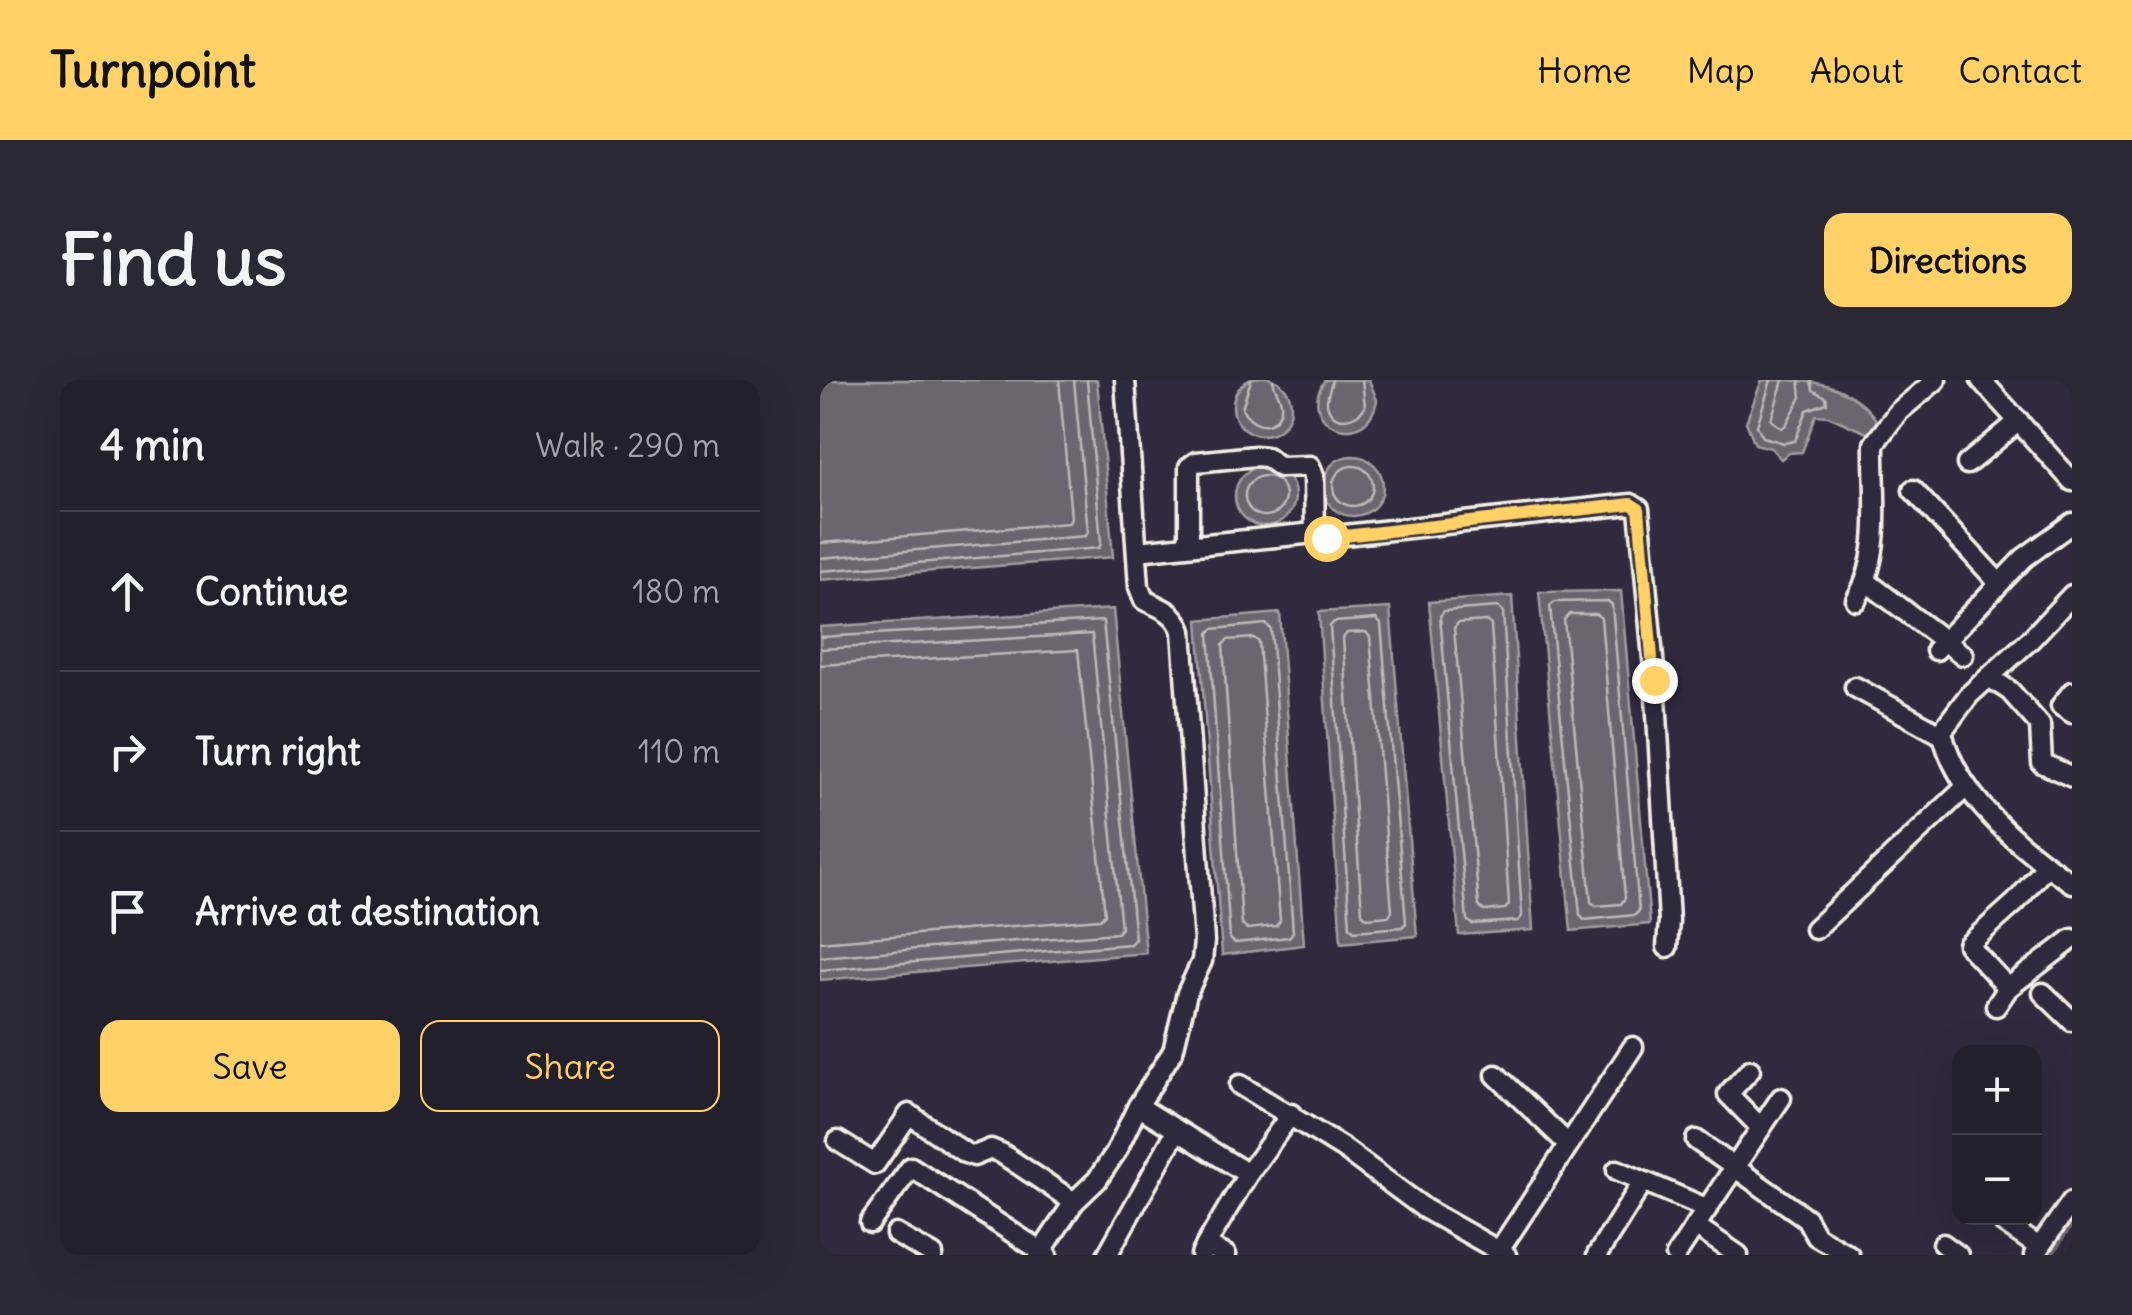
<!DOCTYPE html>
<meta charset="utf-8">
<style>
:root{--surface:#23202e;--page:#2b2836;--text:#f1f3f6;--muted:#a3a3aa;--line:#403e4a;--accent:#ffd166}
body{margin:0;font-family:Delius,sans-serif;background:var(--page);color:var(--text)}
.controls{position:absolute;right:30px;bottom:30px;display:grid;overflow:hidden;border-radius:20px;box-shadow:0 10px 40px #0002}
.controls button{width:90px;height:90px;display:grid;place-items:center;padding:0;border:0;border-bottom:2px solid var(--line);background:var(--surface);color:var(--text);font:50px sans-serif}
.stop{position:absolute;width:30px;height:30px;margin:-22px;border:8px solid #ffd166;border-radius:50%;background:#fff}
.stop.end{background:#ffd166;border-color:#fff;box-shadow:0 2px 10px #0008}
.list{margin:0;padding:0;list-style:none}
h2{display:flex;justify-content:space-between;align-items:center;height:130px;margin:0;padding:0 40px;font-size:42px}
h2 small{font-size:32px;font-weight:400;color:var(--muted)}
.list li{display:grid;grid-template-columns:65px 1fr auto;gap:30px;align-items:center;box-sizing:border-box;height:160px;padding:0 40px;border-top:2px solid var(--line)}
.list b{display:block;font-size:38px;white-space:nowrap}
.list em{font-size:32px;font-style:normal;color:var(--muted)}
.actions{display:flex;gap:20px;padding:30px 40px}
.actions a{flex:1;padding:22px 0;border:2px solid var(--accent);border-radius:20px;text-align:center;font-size:35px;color:var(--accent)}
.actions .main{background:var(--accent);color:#111}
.icon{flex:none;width:55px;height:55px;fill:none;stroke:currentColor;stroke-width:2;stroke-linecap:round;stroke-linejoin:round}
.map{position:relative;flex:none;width:1252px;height:875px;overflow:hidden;border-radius:20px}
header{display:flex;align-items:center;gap:60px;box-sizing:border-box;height:140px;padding:0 50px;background:var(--accent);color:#111}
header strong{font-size:48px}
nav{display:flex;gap:55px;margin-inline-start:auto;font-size:35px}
.intro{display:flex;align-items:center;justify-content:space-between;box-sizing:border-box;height:240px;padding:0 60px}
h1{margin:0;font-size:70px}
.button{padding:25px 45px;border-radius:20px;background:var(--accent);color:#111;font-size:35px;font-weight:700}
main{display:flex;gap:60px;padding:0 60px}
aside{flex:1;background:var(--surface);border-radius:20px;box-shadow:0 10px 40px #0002}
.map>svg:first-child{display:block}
.water{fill:#6a6670;stroke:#a19ea0;stroke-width:2.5}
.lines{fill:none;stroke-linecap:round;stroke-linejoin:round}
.shore{stroke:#bdb9b8;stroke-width:2.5}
.canal{stroke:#6a6670;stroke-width:12}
.minor-casing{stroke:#f4f1e8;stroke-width:25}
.minor{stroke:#2f2a3d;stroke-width:18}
.route{stroke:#ffd166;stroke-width:12}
</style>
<header>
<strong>Turnpoint</strong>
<nav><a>Home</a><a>Map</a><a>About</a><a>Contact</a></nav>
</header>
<div class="intro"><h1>Find us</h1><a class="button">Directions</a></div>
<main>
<aside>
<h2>4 min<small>Walk · 290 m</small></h2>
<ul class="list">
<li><svg class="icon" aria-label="ahead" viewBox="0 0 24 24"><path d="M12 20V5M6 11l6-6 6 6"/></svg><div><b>Continue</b></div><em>180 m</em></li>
<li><svg class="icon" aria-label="right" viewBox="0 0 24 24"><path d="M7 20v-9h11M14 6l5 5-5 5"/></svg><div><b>Turn right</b></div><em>110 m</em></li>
<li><svg class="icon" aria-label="arrive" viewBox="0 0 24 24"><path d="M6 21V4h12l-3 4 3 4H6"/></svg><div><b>Arrive at destination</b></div></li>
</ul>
<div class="actions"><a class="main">Save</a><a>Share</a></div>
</aside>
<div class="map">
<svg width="1252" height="875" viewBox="0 0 1252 875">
<rect width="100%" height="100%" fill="#2f2a3d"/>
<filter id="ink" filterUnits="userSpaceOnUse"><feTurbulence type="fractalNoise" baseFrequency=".01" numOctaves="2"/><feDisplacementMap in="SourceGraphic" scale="20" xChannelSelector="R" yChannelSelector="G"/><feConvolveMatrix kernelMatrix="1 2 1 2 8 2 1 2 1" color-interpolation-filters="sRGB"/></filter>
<g filter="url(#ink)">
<g class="water">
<circle cx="442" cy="26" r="29"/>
<polygon points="0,0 277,0 293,177 0,200"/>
<path d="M505,0h44l8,20c-10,54 -83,24 -52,-20z"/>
<path d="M942,0c48,0 88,0 117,44l-10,10 -41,-18 -12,-1 -14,37 -13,1 -8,6 -10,-11 -16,-4 -9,-22z"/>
<circle cx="533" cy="106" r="30"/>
<circle cx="445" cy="116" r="30"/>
<polygon points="801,211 830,544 751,551 719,212"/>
<polygon points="692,216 713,550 639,555 609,222"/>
<polygon points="570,228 597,556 521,563 499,232"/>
<polygon points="293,229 326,573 0,600 0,247"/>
<polygon points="460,233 484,565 402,575 378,240"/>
</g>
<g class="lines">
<g class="shore">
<path d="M431,0l-9,28c7,16 30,25 38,4 5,-12 -6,-21 -7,-32"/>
<path d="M512,0c-1,8 -6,16 -5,24 6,22 29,17 38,3l-3,-27"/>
<polyline points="951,0 937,46 943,57 964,63 975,61 987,30 1007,23 1006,17 993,10 991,0"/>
<polyline points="963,0 951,40 962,48 966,45 981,17 979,0"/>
<circle cx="533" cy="106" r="20"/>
<circle cx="445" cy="116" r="20"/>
<polyline points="0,163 249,143 251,138 239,0"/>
<polyline points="0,178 266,156 268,152 254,0"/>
<polyline points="0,191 279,168 281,163 267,0"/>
<polygon points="788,221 792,225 819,531 815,535 764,540 760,535 730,226 735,222"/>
<polygon points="678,227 683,232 702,536 698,541 652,544 647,540 620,236 624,231"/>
<polygon points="749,234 776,234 781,238 805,518 801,524 776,526 771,522 744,240"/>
<polygon points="556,239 561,244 586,543 582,547 534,551 530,547 510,246 514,242"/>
<polygon points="666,241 671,245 689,525 685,529 664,531 659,526 634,248 638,243"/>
<polygon points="446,244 451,249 473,552 469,557 415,563 410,559 389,253 393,249"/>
<polygon points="546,252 550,257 572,531 569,536 547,538 542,533 523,258 527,253"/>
<polyline points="0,257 283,241 315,559 310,564 0,590"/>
<polygon points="434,258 439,262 460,541 456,546 427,549 422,545 403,265 407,260"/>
<polyline points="0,269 272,254 301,548 297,553 0,577"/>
<polyline points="0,285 258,270 285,534 280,539 0,562"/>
</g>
<polyline class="canal" points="1227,875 1252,837"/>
<defs>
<g id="minor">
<polyline points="1161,0 1252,101"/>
<polyline points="1147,84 1199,41"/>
<polyline points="1093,110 1179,203"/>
<polyline points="366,165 369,156 369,87 376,82 435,76 446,77 460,87 490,86 494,96 495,153"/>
<polyline points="317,171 495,153 506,157 811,124 819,129 835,300 849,541 847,567"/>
<polyline points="1047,202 1143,275"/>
<path d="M1252,215l-42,45 -61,55 -27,36c13,63 78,117 130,152"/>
<path d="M1036,220c28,-46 17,-105 18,-156l24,-32 38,-32"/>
<polyline points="1116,270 1204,178 1252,143"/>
<polyline points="1169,297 1190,311 1220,345 1222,383 1252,397"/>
<polyline points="1035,307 1122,355"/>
<polyline points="1252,312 1241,326 1252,333"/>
<polyline points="995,549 1146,407"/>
<polyline points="1188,608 1148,565 1196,522 1227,485"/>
<polyline points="1223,613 1252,641"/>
<polyline points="1176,626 1188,608 1252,559"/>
<polyline points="930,690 908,714 940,747"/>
<polyline points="676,695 747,763"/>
<polyline points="420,705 524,769 605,829 686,875"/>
<polyline points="318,726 428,794 471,734"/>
<polyline points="876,760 986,838 996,856 1029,875"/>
<polyline points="18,761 55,784 89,734 145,773 154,776 171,769 181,773 254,822"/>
<polyline points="797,790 886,828"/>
<polyline points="50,843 91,787 227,875"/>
<polyline points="1184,843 1219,867"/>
<polyline points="877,847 918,875"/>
<polyline points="76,854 113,875"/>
<polyline points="1123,864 1138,875"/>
<polyline points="386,865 428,794"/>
<polyline points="678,872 813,667"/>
<path d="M219,875l35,-53 23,-22 19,-28 22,-46 35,-55 14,-58 15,-32 2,-20 -22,-310c-6,-19 -21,-23 -38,-31l-5,-13 -14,-207"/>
<polyline points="287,875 357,750"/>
<polyline points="381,875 386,865 406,875"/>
<polyline points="777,875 823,802"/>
<polyline points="856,875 961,718"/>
<polyline points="1214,875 1252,821"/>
</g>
</defs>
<use href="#minor" class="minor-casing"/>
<use href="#minor" class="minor"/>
</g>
</g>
<g class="lines" filter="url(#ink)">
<polyline class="route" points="506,158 811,124 819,129 834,300"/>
</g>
</svg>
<div class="controls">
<button>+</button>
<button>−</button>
</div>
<div class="stop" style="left:506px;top:158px"></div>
<div class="stop end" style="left:834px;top:300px"></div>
</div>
</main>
